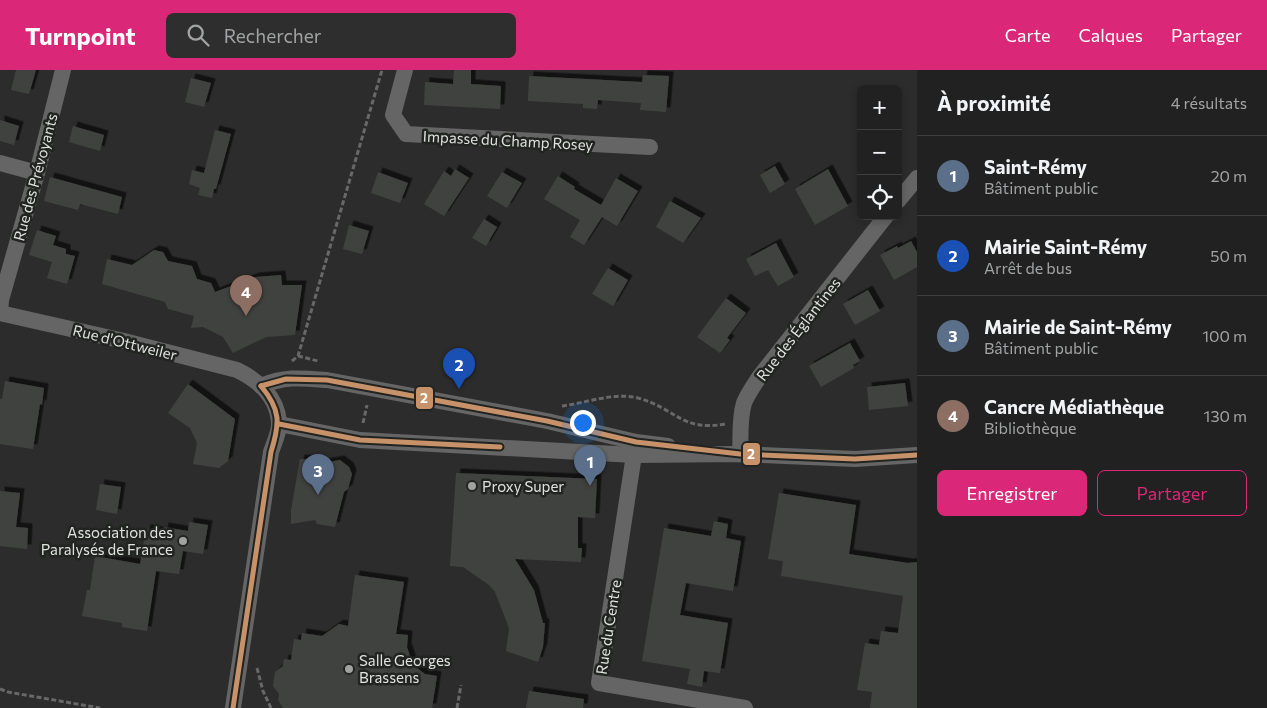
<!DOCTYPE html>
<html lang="fr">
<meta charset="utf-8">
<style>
:root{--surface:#202120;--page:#2d2e2d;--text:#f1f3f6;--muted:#a2a3a5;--line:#3d3e3e;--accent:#db2777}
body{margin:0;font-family:Commissioner,sans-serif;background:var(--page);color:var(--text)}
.controls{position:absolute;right:15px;top:15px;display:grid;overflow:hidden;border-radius:8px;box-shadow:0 2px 8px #0003}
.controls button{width:45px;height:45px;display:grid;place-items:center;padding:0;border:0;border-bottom:1px solid var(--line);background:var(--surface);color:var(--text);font:25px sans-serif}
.you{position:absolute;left:582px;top:352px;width:18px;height:18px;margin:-12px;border:4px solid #fff;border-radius:50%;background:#1a73e8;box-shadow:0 0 0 8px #1a73e833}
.badge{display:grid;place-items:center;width:32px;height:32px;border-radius:50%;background:var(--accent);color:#fff;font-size:16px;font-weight:700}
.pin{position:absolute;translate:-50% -41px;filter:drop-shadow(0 1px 2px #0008)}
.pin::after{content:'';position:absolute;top:26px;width:18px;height:15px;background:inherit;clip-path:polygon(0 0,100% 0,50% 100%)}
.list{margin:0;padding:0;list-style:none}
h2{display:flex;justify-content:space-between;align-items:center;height:65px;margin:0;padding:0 20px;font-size:21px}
h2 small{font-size:16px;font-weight:400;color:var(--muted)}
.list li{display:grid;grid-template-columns:32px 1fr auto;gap:15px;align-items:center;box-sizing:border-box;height:80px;padding:0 20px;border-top:1px solid var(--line)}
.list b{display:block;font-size:19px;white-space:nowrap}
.list p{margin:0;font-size:16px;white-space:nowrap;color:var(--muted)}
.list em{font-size:16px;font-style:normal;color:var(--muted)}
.actions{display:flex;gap:10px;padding:15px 20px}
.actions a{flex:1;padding:11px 0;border:1px solid var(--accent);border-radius:8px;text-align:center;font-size:18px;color:var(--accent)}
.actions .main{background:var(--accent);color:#fff}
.icon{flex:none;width:28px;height:28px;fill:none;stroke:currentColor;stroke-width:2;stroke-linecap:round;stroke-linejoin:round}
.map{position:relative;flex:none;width:917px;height:638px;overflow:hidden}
header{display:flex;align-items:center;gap:30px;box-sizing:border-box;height:70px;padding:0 25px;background:var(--accent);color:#fff}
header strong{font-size:24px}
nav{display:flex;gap:28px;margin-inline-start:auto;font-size:18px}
.search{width:350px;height:45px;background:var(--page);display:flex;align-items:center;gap:12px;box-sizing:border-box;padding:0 18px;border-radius:8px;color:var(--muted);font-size:19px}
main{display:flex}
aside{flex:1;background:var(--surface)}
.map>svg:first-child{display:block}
.building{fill:#414240;filter:url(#shadow)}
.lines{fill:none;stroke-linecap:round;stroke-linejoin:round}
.path{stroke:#676867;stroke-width:3;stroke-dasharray:5 2.5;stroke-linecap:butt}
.street{stroke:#656565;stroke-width:16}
.bus-1-casing{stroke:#212420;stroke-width:9}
.bus-1{stroke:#c7916a;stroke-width:5}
.poi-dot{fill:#a0a2a0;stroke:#212420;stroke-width:2}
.labels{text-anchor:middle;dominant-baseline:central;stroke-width:5;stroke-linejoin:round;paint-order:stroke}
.street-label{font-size:15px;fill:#dfe1df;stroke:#212420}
.poi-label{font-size:15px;fill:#dfe1df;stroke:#212420;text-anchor:start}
.line-badge{stroke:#212420;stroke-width:2}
.badge-label{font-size:14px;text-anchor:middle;font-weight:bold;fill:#fff}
</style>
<header>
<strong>Turnpoint</strong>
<div class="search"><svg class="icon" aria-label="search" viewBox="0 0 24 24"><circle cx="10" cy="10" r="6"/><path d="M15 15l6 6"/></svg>Rechercher</div>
<nav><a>Carte</a><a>Calques</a><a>Partager</a></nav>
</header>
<main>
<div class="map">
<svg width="917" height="638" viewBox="0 0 917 638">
<defs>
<filter id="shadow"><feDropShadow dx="4.5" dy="-4.5" stdDeviation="0" flood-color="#0009"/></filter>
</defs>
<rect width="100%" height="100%" fill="#2b2c2b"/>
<g class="building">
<polygon points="16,0 36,0 29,24 11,20"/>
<polygon points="454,0 471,0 471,14 501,16 500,39 424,35 425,12 453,14"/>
<polygon points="643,5 669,6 666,42 640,40 641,33 598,30 597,39 583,38 583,34 528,31 529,6 642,12"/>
<polygon points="191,8 211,13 204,37 185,32"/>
<polygon points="0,50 19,56 14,75 0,71"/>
<polygon points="73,56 104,65 100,81 69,72"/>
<polygon points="215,60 231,64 216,119 214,119 212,128 198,125 200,118 189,114 192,100 204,103"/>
<polygon points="775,96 785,114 770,123 760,105"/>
<polygon points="455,99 469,108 444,146 424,134 444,101 451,106"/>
<polygon points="828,99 848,136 815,155 795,119"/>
<polygon points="378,102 408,113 400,133 371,123"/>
<polygon points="502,102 522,113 507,138 487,126"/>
<polygon points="558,106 575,117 574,119 601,135 616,108 638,121 617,156 602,147 584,175 570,167 580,150 544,129"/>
<polygon points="50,107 122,127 118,144 80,134 78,140 44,131"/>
<polygon points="670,131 701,148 683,173 656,157"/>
<polygon points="484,149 497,157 486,176 472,168"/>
<polygon points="349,155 369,161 362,184 343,179"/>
<polygon points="37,160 56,166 53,175 66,179 66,184 75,186 67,214 47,208 52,192 29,185"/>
<polygon points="911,171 917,182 917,197 894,210 880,185 897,176 898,178"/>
<polygon points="776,173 794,207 778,216 768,200 755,206 746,189"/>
<polygon points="154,180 163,182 168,191 192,196 197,209 211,213 215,222 255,207 281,205 282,215 302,215 295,265 266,267 233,283 223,267 203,257 191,258 194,246 168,239 165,232 102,214 107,189 132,195"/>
<polygon points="608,198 628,210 613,236 592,224"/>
<polygon points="868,220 880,241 855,255 843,234"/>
<polygon points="726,228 746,243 727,268 730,270 720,283 697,267"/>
<polygon points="850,273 860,291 853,295 854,298 821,317 809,296"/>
<polygon points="5,311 44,318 42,335 40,334 33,379 0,374 0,329 2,329"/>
<polygon points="905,313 908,336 869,340 867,317"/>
<polygon points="188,314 235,349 228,391 219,398 193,394 197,373 190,358 168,343"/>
<polygon points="300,389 318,390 323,393 340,390 349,397 352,404 348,419 344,422 335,457 317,454 315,450 291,454 291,440"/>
<polygon points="456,403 597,409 595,448 578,447 578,478 582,478 581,492 515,489 534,520 543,553 545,553 543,577 538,592 506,581 509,558 495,522 489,515 463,497 450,496"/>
<polygon points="100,414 121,417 117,444 96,440"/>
<polygon points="0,421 20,423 16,457 28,458 27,479 0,476"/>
<polygon points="779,423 856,435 849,484 908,493 917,492 917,638 870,638 872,622 857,620 865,573 879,575 881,561 898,563 903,526 781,506 783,491 768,489"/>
<polygon points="714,451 728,454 726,468 741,471 733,521 686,513 680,545 728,553 720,603 704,601 702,617 687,614 690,599 642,591 664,458 711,466"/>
<polygon points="189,452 208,455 203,484 183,481 179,504 156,501 147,561 122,557 122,553 82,546 87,520 90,520 95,486 140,494 146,459 163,462 164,457 188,461"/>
<polygon points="355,505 404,512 396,564 408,565 407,577 413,595 425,604 437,606 432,638 283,638 278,630 279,624 273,616 275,602 283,596 284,589 291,590 294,569 301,570 302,563 322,566 339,554 348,556"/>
<polygon points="529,621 584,629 583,638 526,638"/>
</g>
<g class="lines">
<g class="path">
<polyline points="298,286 318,291"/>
<polyline points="292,291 298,286 382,0"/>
<path d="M562,336c24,-3 51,-14 76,-8 37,10 44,34 87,26"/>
<polyline points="363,353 367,335"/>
<polyline points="257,598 263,621 271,638"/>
<polyline points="0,619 8,622 100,638"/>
<polyline points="457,638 461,615"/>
</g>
<g class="street">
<polyline points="405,0 393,45 406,64 650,77"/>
<polyline points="0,93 37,103"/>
<polyline points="898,131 917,108"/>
<polyline points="0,242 1,230 37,103 63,0"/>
<path d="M0,243l124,28 113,29c21,10 40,27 42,52 1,9 -5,21 -8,30l-38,256"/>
<path d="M261,316c24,-10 40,-8 66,-6l220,41 89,21 32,4"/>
<polyline points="279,354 360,370 634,385 740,384 855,389 917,385"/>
<path d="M740,384c1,-16 -1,-35 4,-51 4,-10 10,-18 16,-27l126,-160"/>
<polyline points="634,385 599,613 745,638"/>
</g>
<defs>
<g id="bus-1">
<polyline points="261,316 286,309 327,310 547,351 636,372 740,384 855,389 917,385"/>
<polyline points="279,354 360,370 500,377"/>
<path d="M233,638l38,-256c9,-29 10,-42 -10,-66"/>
</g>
</defs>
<use href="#bus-1" class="bus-1-casing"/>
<use href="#bus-1" class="bus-1"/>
</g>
<g class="poi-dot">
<circle cx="472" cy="416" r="5"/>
<circle cx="183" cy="471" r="5"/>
<circle cx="349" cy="599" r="5"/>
</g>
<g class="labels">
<g class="street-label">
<text transform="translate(508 70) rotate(3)">Impasse du Champ Rosey</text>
<text transform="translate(35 107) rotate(-75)">Rue des Prévoyants</text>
<text transform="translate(798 259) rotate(-52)">Rue des Églantines</text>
<text transform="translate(125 272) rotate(14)">Rue d'Ottweiler</text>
<text transform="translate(608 557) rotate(-81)">Rue du Centre</text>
</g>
<g class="poi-label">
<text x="482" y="416">Proxy Super</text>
<text x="173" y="462" text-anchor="end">Association des<tspan x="173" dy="17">Paralysés de France</tspan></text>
<text x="359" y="590">Salle Georges<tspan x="359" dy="17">Brassens</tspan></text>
</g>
</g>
<g class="line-badge">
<rect x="415" y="316" width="19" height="24" rx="5" fill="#c7916a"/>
<rect x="742" y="372" width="19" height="24" rx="5" fill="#c7916a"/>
</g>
<g class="badge-label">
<text x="424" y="333">2</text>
<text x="751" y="389">2</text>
</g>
</svg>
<div class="controls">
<button>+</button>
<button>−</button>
<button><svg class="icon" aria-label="locate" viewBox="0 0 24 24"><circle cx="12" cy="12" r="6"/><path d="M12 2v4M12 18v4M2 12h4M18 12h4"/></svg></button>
</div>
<div class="you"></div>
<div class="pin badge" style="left:590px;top:416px;background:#5c6f8a">1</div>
<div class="pin badge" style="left:459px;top:319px;background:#1a4fb4">2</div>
<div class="pin badge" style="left:318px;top:425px;background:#5c6f8a">3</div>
<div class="pin badge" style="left:246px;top:246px;background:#8d6e63">4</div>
</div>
<aside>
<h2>À proximité<small>4 résultats</small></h2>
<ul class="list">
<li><span class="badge" style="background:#5c6f8a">1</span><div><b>Saint-Rémy</b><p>Bâtiment public</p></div><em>20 m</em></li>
<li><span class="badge" style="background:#1a4fb4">2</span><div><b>Mairie Saint-Rémy</b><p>Arrêt de bus</p></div><em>50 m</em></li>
<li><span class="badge" style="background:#5c6f8a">3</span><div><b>Mairie de Saint-Rémy</b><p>Bâtiment public</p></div><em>100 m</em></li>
<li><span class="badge" style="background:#8d6e63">4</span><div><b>Cancre Médiathèque</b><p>Bibliothèque</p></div><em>130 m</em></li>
</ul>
<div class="actions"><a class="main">Enregistrer</a><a>Partager</a></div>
</aside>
</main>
